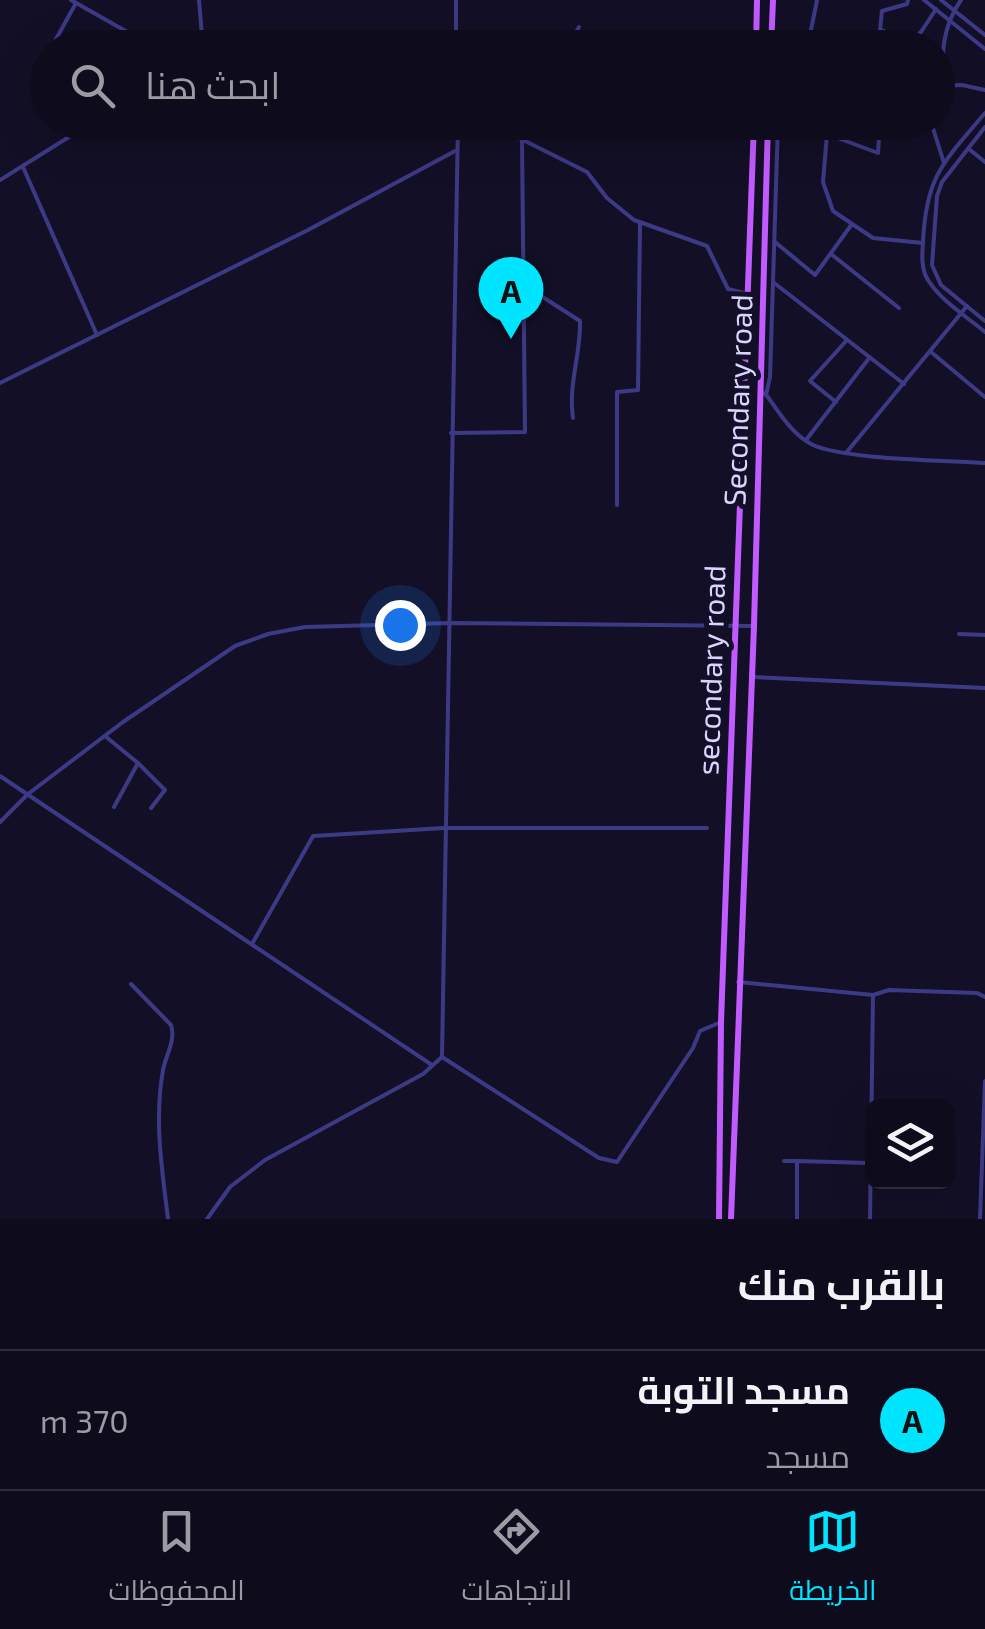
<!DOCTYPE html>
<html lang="ar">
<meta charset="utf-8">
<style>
:root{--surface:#0e0b1c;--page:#1c1929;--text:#f1f3f6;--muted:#9b9ba3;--line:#2e2b3b;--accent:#00e5ff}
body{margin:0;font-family:"Exo 2",Cairo,sans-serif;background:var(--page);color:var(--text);direction:rtl}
.controls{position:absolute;right:30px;bottom:30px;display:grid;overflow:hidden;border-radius:15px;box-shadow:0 10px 40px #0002}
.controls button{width:90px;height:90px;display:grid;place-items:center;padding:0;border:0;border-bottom:2px solid var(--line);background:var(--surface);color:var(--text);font:50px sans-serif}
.you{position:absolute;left:400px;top:625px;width:35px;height:35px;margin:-25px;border:8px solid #fff;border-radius:50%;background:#1a73e8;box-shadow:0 0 0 15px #1a73e833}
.badge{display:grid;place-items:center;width:65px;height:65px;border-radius:50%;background:var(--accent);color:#111;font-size:32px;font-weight:700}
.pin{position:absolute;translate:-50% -82px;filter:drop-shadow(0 2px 5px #0008)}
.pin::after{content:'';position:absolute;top:52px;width:35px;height:30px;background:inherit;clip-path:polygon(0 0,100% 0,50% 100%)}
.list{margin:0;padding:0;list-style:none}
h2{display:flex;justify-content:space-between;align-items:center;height:130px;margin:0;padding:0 40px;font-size:42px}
h2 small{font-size:32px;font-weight:400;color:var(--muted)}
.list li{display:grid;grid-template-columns:65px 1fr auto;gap:30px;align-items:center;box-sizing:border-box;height:140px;padding:0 40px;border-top:2px solid var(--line)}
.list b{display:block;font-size:38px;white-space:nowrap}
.list p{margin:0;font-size:32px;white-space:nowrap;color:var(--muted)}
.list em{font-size:32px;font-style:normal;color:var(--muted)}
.icon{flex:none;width:55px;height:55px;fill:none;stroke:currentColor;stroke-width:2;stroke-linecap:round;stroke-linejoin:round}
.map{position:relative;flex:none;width:985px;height:1219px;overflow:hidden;direction:ltr}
.search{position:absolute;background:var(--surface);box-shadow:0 10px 40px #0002;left:30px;right:30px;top:30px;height:110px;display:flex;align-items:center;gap:25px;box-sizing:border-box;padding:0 35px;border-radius:55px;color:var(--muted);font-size:38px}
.sheet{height:270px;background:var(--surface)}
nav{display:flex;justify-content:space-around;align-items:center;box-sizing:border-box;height:140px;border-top:2px solid var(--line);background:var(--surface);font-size:28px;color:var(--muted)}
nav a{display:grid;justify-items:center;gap:5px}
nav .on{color:var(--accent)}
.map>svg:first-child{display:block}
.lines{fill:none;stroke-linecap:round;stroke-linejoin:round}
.street{stroke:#3d3a85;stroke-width:4}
.primary{stroke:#c25bff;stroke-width:6}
.labels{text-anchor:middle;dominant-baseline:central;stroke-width:10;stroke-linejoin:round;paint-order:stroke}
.street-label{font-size:30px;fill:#d9d4ff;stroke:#130f26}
</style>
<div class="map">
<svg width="985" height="1219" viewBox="0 0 985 1219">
<rect width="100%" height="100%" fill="#130f26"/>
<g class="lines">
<g class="street">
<polyline points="71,0 145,42 172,48"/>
<polyline points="199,0 203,48"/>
<polyline points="456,0 456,48"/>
<polyline points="924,0 985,49"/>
<polyline points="941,0 985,35"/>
<polyline points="771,36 781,37 780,48"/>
<polyline points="781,37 809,40 820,48"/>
<polyline points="809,40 817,0"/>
<polyline points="51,48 76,3"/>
<polyline points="567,48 579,27"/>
<polyline points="890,48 884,31 880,30 882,11 907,4 908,0"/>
<polyline points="901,48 921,32 936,9"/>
<polyline points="48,54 40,68 48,77"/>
<polyline points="938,86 962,85 985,90"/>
<path d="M938,106l5,-4c0,-37 -5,-70 18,-102"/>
<path d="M985,113c-41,49 -59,62 -62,129 -1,13 -2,27 5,38 13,21 39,37 57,52"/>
<polyline points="487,122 587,172 607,198 634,220 707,246 728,289 748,294"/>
<polyline points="829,122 827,134 878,153 880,122"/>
<polyline points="931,122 944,163"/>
<polyline points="770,125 827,134 823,182 833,211 873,238 923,243"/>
<polyline points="985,127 942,182 937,196 932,265 941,285 985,321"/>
<polyline points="969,149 985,162"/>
<polyline points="23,167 97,335"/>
<polyline points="0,180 93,122"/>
<polyline points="775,242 815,275 852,224"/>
<polyline points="831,254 899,308"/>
<polyline points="773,282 904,384"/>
<path d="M524,285l56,36c1,33 -12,63 -7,97"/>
<polyline points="931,352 985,397"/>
<polyline points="0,383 308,230 455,151"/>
<path d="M765,393c13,18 27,42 48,52 35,15 130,15 172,18"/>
<polyline points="766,395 770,377 778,122"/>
<polyline points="836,402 810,381 847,340"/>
<polyline points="451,433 525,432 522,141"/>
<polyline points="806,440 870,357"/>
<polyline points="846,453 967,306"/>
<polyline points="617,505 617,392 638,390 640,224"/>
<polyline points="959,634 985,635"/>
<polyline points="752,677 985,688"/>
<polyline points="105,736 138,763 114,807"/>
<polyline points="138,763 165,790 151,808"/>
<polyline points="0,776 432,1065"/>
<polyline points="0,822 28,794 123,722 235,646 268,634 305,627 450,623 754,626"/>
<polyline points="252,944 313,836 444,828 707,828"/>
<polyline points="738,982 873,995 870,1219"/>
<path d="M131,984l40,41c5,16 -5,29 -8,45 -9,51 -1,99 5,149"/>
<polyline points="873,995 889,990 977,993 985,997"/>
<polyline points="442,1057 458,122"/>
<polyline points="784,1161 797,1161"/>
<polyline points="207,1219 230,1187 265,1160 423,1074 442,1057 599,1158 617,1162 693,1048 700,1031 721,1022"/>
<polyline points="797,1219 797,1161 869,1163"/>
<polyline points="980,1219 985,1081"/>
</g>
<g class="primary">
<polyline points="756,48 757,0"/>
<polyline points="771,48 773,0"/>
<polyline points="719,1219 721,1022 754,122"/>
<polyline points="731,1219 754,626 768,122"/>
</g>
</g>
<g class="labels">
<g class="street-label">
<text transform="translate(737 400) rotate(-88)">Secondary road</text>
<text transform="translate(710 670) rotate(-88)">secondary road</text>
</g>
</g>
</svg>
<div class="controls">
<button><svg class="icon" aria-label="layers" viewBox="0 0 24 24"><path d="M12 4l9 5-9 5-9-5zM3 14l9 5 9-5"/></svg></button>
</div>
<div class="you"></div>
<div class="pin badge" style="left:511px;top:339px">A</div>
<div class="search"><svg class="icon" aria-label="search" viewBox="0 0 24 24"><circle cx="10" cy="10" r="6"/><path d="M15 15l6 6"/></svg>ابحث هنا</div>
</div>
<section class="sheet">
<h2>بالقرب منك<small></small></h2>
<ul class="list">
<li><span class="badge">A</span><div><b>مسجد التوبة</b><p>مسجد</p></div><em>370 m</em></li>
</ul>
</section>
<nav>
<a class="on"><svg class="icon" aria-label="map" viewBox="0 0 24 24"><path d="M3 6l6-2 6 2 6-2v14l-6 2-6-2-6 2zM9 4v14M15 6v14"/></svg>الخريطة</a>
<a><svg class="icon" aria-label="directions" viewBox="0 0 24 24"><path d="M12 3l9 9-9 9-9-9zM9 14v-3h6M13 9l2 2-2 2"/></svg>الاتجاهات</a>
<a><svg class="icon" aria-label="saved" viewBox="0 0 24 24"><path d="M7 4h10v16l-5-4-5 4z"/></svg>المحفوظات</a>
</nav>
